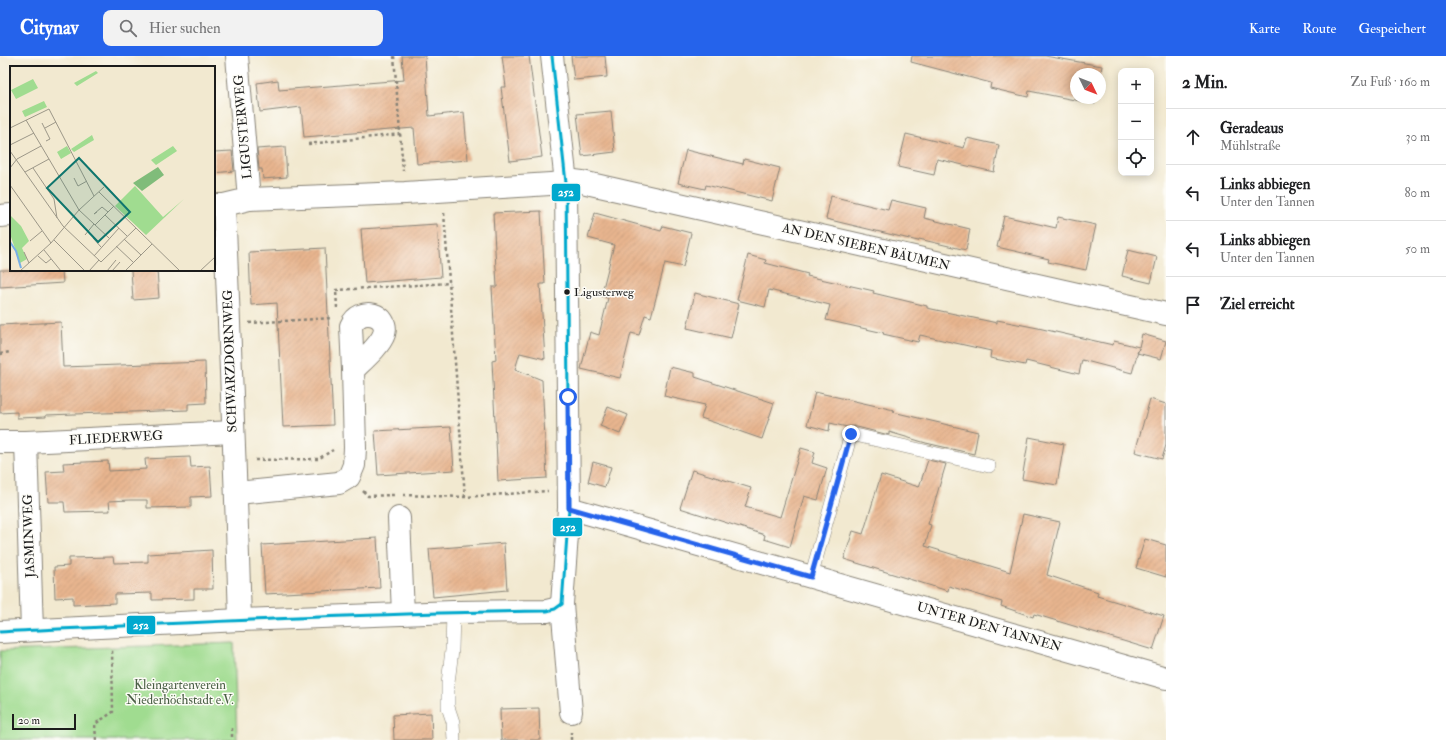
<!DOCTYPE html>
<html lang="de">
<meta charset="utf-8">
<style>
:root{--surface:#fff;--page:#f2f2f2;--text:#202124;--muted:#757577;--line:#e0e0e0;--accent:#2563eb}
body{margin:0;font-family:"IM FELL Double Pica",serif;background:var(--page);color:var(--text)}
.controls{position:absolute;right:12px;top:12px;display:grid;overflow:hidden;border-radius:8px;box-shadow:0 2px 10px #0003}
.controls button{width:36px;height:36px;display:grid;place-items:center;padding:0;border:0;border-bottom:1px solid var(--line);background:var(--surface);color:var(--text);font:20px sans-serif}
.compass{position:absolute;left:1070px;top:12px;width:36px;height:36px;border-radius:50%;background:var(--surface);box-shadow:0 2px 10px #0003;rotate:133deg}
.scale{position:absolute;left:12px;bottom:10px;width:64px;box-sizing:border-box;padding-left:4px;border:2px solid #1c1c1c;border-top:0;font-size:11px;line-height:14px;white-space:nowrap;color:#1c1c1c;-webkit-text-stroke:3px #fdfcf7;paint-order:stroke}
.stop{position:absolute;width:12px;height:12px;margin:-9px;border:3px solid #2563eb;border-radius:50%;background:#fff}
.stop.end{background:#2563eb;border-color:#fff;box-shadow:0 1px 4px #0008}
.list{margin:0;padding:0;list-style:none}
h2{display:flex;justify-content:space-between;align-items:center;height:52px;margin:0;padding:0 16px;font-size:17px}
h2 small{font-size:13px;font-weight:400;color:var(--muted)}
.list li{display:grid;grid-template-columns:26px 1fr auto;gap:12px;align-items:center;box-sizing:border-box;height:56px;padding:0 16px;border-top:1px solid var(--line)}
.list b{display:block;font-size:15px;white-space:nowrap}
.list p{margin:0;font-size:13px;white-space:nowrap;color:var(--muted)}
.list em{font-size:13px;font-style:normal;color:var(--muted)}
.icon{flex:none;width:22px;height:22px;fill:none;stroke:currentColor;stroke-width:2;stroke-linecap:round;stroke-linejoin:round}
.map{position:relative;flex:none;width:1166px;height:684px;overflow:hidden}
header{display:flex;align-items:center;gap:24px;box-sizing:border-box;height:56px;padding:0 20px;background:var(--accent);color:#fff}
header strong{font-size:19px}
nav{display:flex;gap:22px;margin-inline-start:auto;font-size:14px}
.search{width:280px;height:36px;background:var(--page);display:flex;align-items:center;gap:10px;box-sizing:border-box;padding:0 14px;border-radius:8px;color:var(--muted);font-size:15px}
main{display:flex}
aside{flex:1;background:var(--surface)}
.map>svg:first-child{display:block}
.garden{fill:#a0dc90;stroke:#5e7c56}
.building{fill:url(#building-hatch)}
.lines{fill:none;stroke-linecap:round;stroke-linejoin:round}
.service-casing{stroke:#878276;stroke-width:14}
.minor-casing{stroke:#878276;stroke-width:24}
.path{stroke:#878276;stroke-width:2.5;stroke-dasharray:3 3;stroke-linecap:butt}
.service{stroke:#fff;stroke-width:13}
.minor{stroke:#fff;stroke-width:22}
.bus-1-casing{stroke:#fdfcf7;stroke-width:6}
.bus-1{stroke:#00a9ce;stroke-width:3}
.route{stroke:#2563eb;stroke-width:5}
.bus-dot{fill:#1c1c1c;stroke:#fdfcf7;stroke-width:1.5}
.labels{text-anchor:middle;dominant-baseline:central;stroke-width:3;stroke-linejoin:round;paint-order:stroke}
.bus-label{font-size:12px;fill:#1c1c1c;stroke:#fdfcf7;text-anchor:start}
.street-label{font-size:13px;fill:#1c1c1c;stroke:#fdfcf7}
.park-label{font-size:13px;fill:#4a5f45;stroke:#fdfcf7}
.inset-river{fill:none;stroke:#76afe6;stroke-width:2}
.inset-road{fill:none;stroke:#9c9788;stroke-width:1}
.view{fill:#0f766e;fill-opacity:0.15;stroke:#0f766e;stroke-width:2}
.inset-edge{fill:none;stroke:#1c1c1c;stroke-width:2}
.line-badge{stroke:#fdfcf7;stroke-width:1.5}
.badge-label{font-size:11px;text-anchor:middle;font-weight:bold;fill:#fff}
</style>
<header>
<strong>Citynav</strong>
<div class="search"><svg class="icon" aria-label="search" viewBox="0 0 24 24"><circle cx="10" cy="10" r="6"/><path d="M15 15l6 6"/></svg>Hier suchen</div>
<nav><a>Karte</a><a>Route</a><a>Gespeichert</a></nav>
</header>
<main>
<div class="map">
<svg width="1166" height="684" viewBox="0 0 1166 684">
<defs>
<pattern id="building-hatch" width="6" height="6" patternUnits="userSpaceOnUse"><rect width="6" height="6" fill="#e8b58f"/><path d="M-1 1l2-2M0 6l6-6M5 7l2-2" fill="none" stroke="#c69b7b"/></pattern>
</defs>
<rect width="100%" height="100%" fill="#fdfcf7"/>
<filter id="ink" filterUnits="userSpaceOnUse"><feTurbulence type="fractalNoise" baseFrequency=".025" numOctaves="2"/><feDisplacementMap in="SourceGraphic" scale="8" xChannelSelector="R" yChannelSelector="G"/><feConvolveMatrix kernelMatrix="1 2 1 2 8 2 1 2 1" color-interpolation-filters="sRGB"/></filter>
<filter id="wash" filterUnits="userSpaceOnUse"><feTurbulence type="fractalNoise" baseFrequency=".012" numOctaves="4" result="noise"/><feDisplacementMap in="SourceGraphic" scale="16" xChannelSelector="R" yChannelSelector="G"/><feGaussianBlur stdDeviation="0.9" result="paint"/><feColorMatrix in="noise" values="0 0 0 0 0 0 0 0 0 0 0 0 0 0 0 0 0 1.4 0 .05"/><feComposite in="paint" operator="in"/></filter>
<g filter="url(#wash)">
<rect width="100%" height="100%" fill="#f2e9d0"/>
<polygon class="garden" points="234,587 237,684 0,684 0,595"/>
<g id="blocks">
<g class="building">
<polygon points="402,0 425,0 429,60 464,56 468,104 417,108 414,72 304,81 301,51 260,56 257,27 278,24 279,34 404,24"/>
<polygon points="502,0 529,0 542,101 510,105 501,31 506,31"/>
<polygon points="571,0 605,0 607,21 574,24"/>
<polygon points="912,0 1045,0 1102,10 1100,22 1100,18 1076,18 1076,42 1096,42 1095,48 1029,35 1028,41 990,32 991,27 911,6"/>
<polygon points="611,55 615,96 582,100 577,58"/>
<polygon points="906,78 964,92 967,82 999,89 994,116 937,103 934,119 898,111"/>
<polygon points="285,91 287,121 263,123 262,113 259,113 257,93"/>
<polygon points="686,94 743,108 744,103 780,112 772,145 706,129 705,133 678,127"/>
<polygon points="232,95 234,115 214,117 214,96"/>
<polygon points="831,140 888,154 891,144 926,152 924,162 970,173 966,194 919,183 918,185 826,163"/>
<polygon points="541,155 545,228 540,228 545,303 520,297 515,313 542,324 547,422 498,425 492,305 496,304 492,231 497,231 493,157"/>
<polygon points="595,157 661,175 663,170 691,177 683,211 665,207 651,261 645,259 639,279 631,277 620,322 581,313 590,276 599,279 608,242 601,240 614,189 588,182"/>
<polygon points="1004,160 1056,172 1058,161 1096,169 1086,214 1048,206 1049,203 997,191"/>
<polygon points="437,168 441,221 365,227 361,173"/>
<polygon points="325,192 333,369 283,371 277,247 251,249 249,196"/>
<polygon points="1128,194 1157,201 1151,227 1122,220"/>
<polygon points="748,199 766,204 765,207 808,218 807,220 874,235 873,237 927,250 927,252 997,267 997,264 1038,272 1113,289 1114,285 1139,291 1142,278 1166,285 1161,303 1137,297 1139,292 1132,317 1082,304 1079,318 1026,305 1025,309 990,302 991,295 920,279 918,286 883,278 884,277 826,264 830,249 769,234 765,251 737,244"/>
<polygon points="0,214 62,214 63,227 0,231"/>
<polygon points="131,214 157,214 159,242 133,244"/>
<polygon points="695,237 739,248 731,282 687,272"/>
<polygon points="61,266 63,311 205,306 206,347 188,348 188,354 46,359 46,361 17,362 17,356 0,357 0,269"/>
<polygon points="670,311 695,317 695,321 774,347 762,383 701,362 705,349 664,340"/>
<polygon points="815,336 894,354 893,356 978,376 974,398 926,387 889,376 889,379 853,370 847,371 830,367 829,375 807,369"/>
<polygon points="1150,343 1166,348 1166,389 1162,403 1135,396"/>
<polygon points="608,351 628,359 620,378 600,370"/>
<polygon points="451,371 454,414 378,419 375,375"/>
<polygon points="1029,381 1064,388 1057,429 1022,423"/>
<polygon points="801,392 815,396 812,407 827,412 818,444 804,440 790,491 764,483 765,479 680,452 692,414 751,432 745,451 780,461"/>
<polygon points="190,401 191,411 210,410 212,440 191,441 191,451 147,452 147,444 130,444 109,445 110,455 65,456 64,446 48,446 46,416 64,415 63,407 108,405 109,415 129,414 146,413 145,403"/>
<polygon points="928,404 946,408 928,468 931,469 925,490 1010,516 1023,458 1060,466 1047,519 1098,536 1097,540 1164,560 1153,594 1034,558 1033,561 1001,550 1002,546 949,530 948,535 844,503 853,475 863,478 881,419 919,431"/>
<polygon points="593,406 611,411 605,431 588,426"/>
<polygon points="377,482 380,532 265,538 262,489"/>
<polygon points="1145,483 1166,489 1166,521 1136,512"/>
<polygon points="504,487 507,534 433,541 429,493"/>
<polygon points="212,494 213,533 194,533 194,543 152,544 152,537 115,538 115,547 73,549 73,541 55,542 54,511 69,510 69,502 113,501 114,507 148,506 148,498"/>
<polygon points="539,652 540,684 501,684 500,653"/>
<polygon points="431,657 432,684 394,684 393,659"/>
</g>
</g>
</g>
<g filter="url(#ink)">
<use href="#blocks" fill-opacity="0" stroke="#878276" stroke-width="1"/>
<g class="lines">
<defs>
<g id="service">
<polyline points="811,521 851,378 989,410"/>
<polyline points="453,556 452,594 448,627 448,651 453,666 454,684"/>
</g>
<g id="minor">
<polyline points="237,0 249,143"/>
<polyline points="552,0 566,127 569,452 562,548 571,656"/>
<polyline points="566,124 582,126 1166,258"/>
<polyline points="214,149 224,149 249,143 405,137 566,127"/>
<path d="M224,149c6,138 12,277 16,415"/>
<polyline points="0,160 11,159"/>
<polyline points="0,386 26,386 233,376"/>
<polyline points="26,386 32,574"/>
<path d="M237,437l102,-10 10,-6 5,-12 1,-17 -2,-78c9,-9 27,-24 31,-36 6,-20 -24,-29 -33,-8l2,44"/>
<polyline points="569,452 1166,622"/>
<polyline points="399,462 403,558"/>
<polyline points="0,576 240,564 453,556 547,555 555,553 562,548"/>
</g>
</defs>
<use href="#service" class="service-casing"/>
<use href="#minor" class="minor-casing"/>
<g class="path">
<polyline points="394,0 403,115"/>
<polyline points="308,88 401,78"/>
<polyline points="444,157 465,441"/>
<polyline points="337,252 336,234 450,227"/>
<polyline points="249,267 332,262"/>
<polyline points="0,298 10,296"/>
<polyline points="255,404 318,403 333,394"/>
<polyline points="363,435 368,440 394,439"/>
<polyline points="403,439 465,441 548,435"/>
<polyline points="232,672 232,684"/>
<polyline points="96,684 95,668 113,656 112,592"/>
<polyline points="571,684 571,676"/>
</g>
<use href="#service" class="service"/>
<use href="#minor" class="minor"/>
<defs>
<g id="bus-1">
<polyline points="552,0 566,127 569,452 562,548"/>
<path d="M0,576c182,-9 365,-19 547,-21l8,-2 7,-5"/>
</g>
</defs>
<use href="#bus-1" class="bus-1-casing"/>
<use href="#bus-1" class="bus-1"/>
</g>
</g>
<g class="lines" filter="url(#ink)">
<polyline class="route" points="568,341 569,452 811,521 851,378"/>
</g>
<circle class="bus-dot" cx="567" cy="236" r="3.5"/>
<g class="labels">
<g class="bus-label">
<text x="574" y="236">Ligusterweg</text>
</g>
<g class="street-label">
<text transform="translate(243 71) rotate(-95)">LIGUSTERWEG</text>
<text transform="translate(866 191) rotate(13)">AN DEN SIEBEN BÄUMEN</text>
<text transform="translate(230 305) rotate(-92)">SCHWARZDORNWEG</text>
<text transform="translate(116 382) rotate(-3)">FLIEDERWEG</text>
<text transform="translate(29 480) rotate(-92)">JASMINWEG</text>
<text transform="translate(989 571) rotate(16)">UNTER DEN TANNEN</text>
</g>
<g class="park-label">
<text x="180" y="629">Kleingartenverein<tspan x="180" dy="15">Niederhöchstadt e.V.</tspan></text>
</g>
</g>
<g transform="translate(10 10)">
<rect width="205" height="205" fill="#f2e9d0"/>
<path d="M86,5l2,2 -21,13 -3,-3zM34,35l3,6 -22,10 -3,-6zM82,69l2,5 -20,12 -3,-3zM163,80l4,5 -21,14 -5,-5z" fill="#a0dc90"/>
<path d="M148,101l6,8 -22,16 -9,-8z" fill="#80bc7a"/>
<path d="M57,80l4,7 -10,6 -4,-7zM0,149l11,11 8,15 -7,7 5,11 -7,4 -10,-29z" fill="#a0dc90"/>
<path d="M23,13l5,9 -22,11 -5,-9zM125,120l28,31 21,-18 -38,36 -31,-29z" fill="#a0dc90"/>
<path class="inset-river" d="M0,176l6,9 5,17"/>
<path class="inset-road" d="M16,54l53,90M32,57l8,16 -4,2M0,62l39,-19 45,87M35,62l11,-6M0,79l24,-12M0,85l53,75 38,36 35,-34M0,102l7,-9 24,-13M23,102l21,31 3,19M15,106l24,-13M64,112l4,8 9,-5M0,119l41,58M89,126l81,79M69,144l30,28M87,146l-3,2 8,-7 6,5M95,149l22,21M85,159l19,-19M75,169l9,-11M83,172l8,9M114,173l17,16M44,174l31,31M20,175l12,-10M106,180l17,16M34,184l17,21M14,186l5,11M28,190l8,7 5,-4M84,190l25,-28M10,205l31,-28 28,-33 25,-23M79,205l10,-11M97,205l9,-11M102,205l8,-9M115,205l27,-27M190,205l15,-14"/>
<path class="view" d="M69,92l51,54 -32,30 -51,-54z"/>
<rect width="205" height="205" class="inset-edge"/>
</g>
<g class="line-badge">
<rect x="551" y="127" width="30" height="19" rx="4" fill="#00a9ce"/>
<rect x="552" y="461" width="31" height="20" rx="4" fill="#00a9ce"/>
<rect x="126" y="559" width="30" height="20" rx="4" fill="#00a9ce"/>
</g>
<g class="badge-label">
<text x="566" y="140">252</text>
<text x="568" y="475">252</text>
<text x="141" y="573">252</text>
</g>
</svg>
<div class="controls">
<button>+</button>
<button>−</button>
<button><svg class="icon" aria-label="locate" viewBox="0 0 24 24"><circle cx="12" cy="12" r="6"/><path d="M12 2v4M12 18v4M2 12h4M18 12h4"/></svg></button>
</div>
<svg class="compass" viewBox="-18 -18 36 36"><path d="M0-13l5 13h-10z" fill="#e53935"/><path d="M0 13l5-13h-10z" fill="#757577"/></svg>
<div class="scale">20 m</div>
<div class="stop" style="left:568px;top:341px"></div>
<div class="stop end" style="left:851px;top:378px"></div>
</div>
<aside>
<h2>2 Min.<small>Zu Fuß · 160 m</small></h2>
<ul class="list">
<li><svg class="icon" aria-label="ahead" viewBox="0 0 24 24"><path d="M12 20V5M6 11l6-6 6 6"/></svg><div><b>Geradeaus</b><p>Mühlstraße</p></div><em>30 m</em></li>
<li><svg class="icon" aria-label="left" viewBox="0 0 24 24"><path d="M17 20v-9H6M10 6l-5 5 5 5"/></svg><div><b>Links abbiegen</b><p>Unter den Tannen</p></div><em>80 m</em></li>
<li><svg class="icon" aria-label="left" viewBox="0 0 24 24"><path d="M17 20v-9H6M10 6l-5 5 5 5"/></svg><div><b>Links abbiegen</b><p>Unter den Tannen</p></div><em>50 m</em></li>
<li><svg class="icon" aria-label="arrive" viewBox="0 0 24 24"><path d="M6 21V4h12l-3 4 3 4H6"/></svg><div><b>Ziel erreicht</b></div></li>
</ul>
</aside>
</main>
